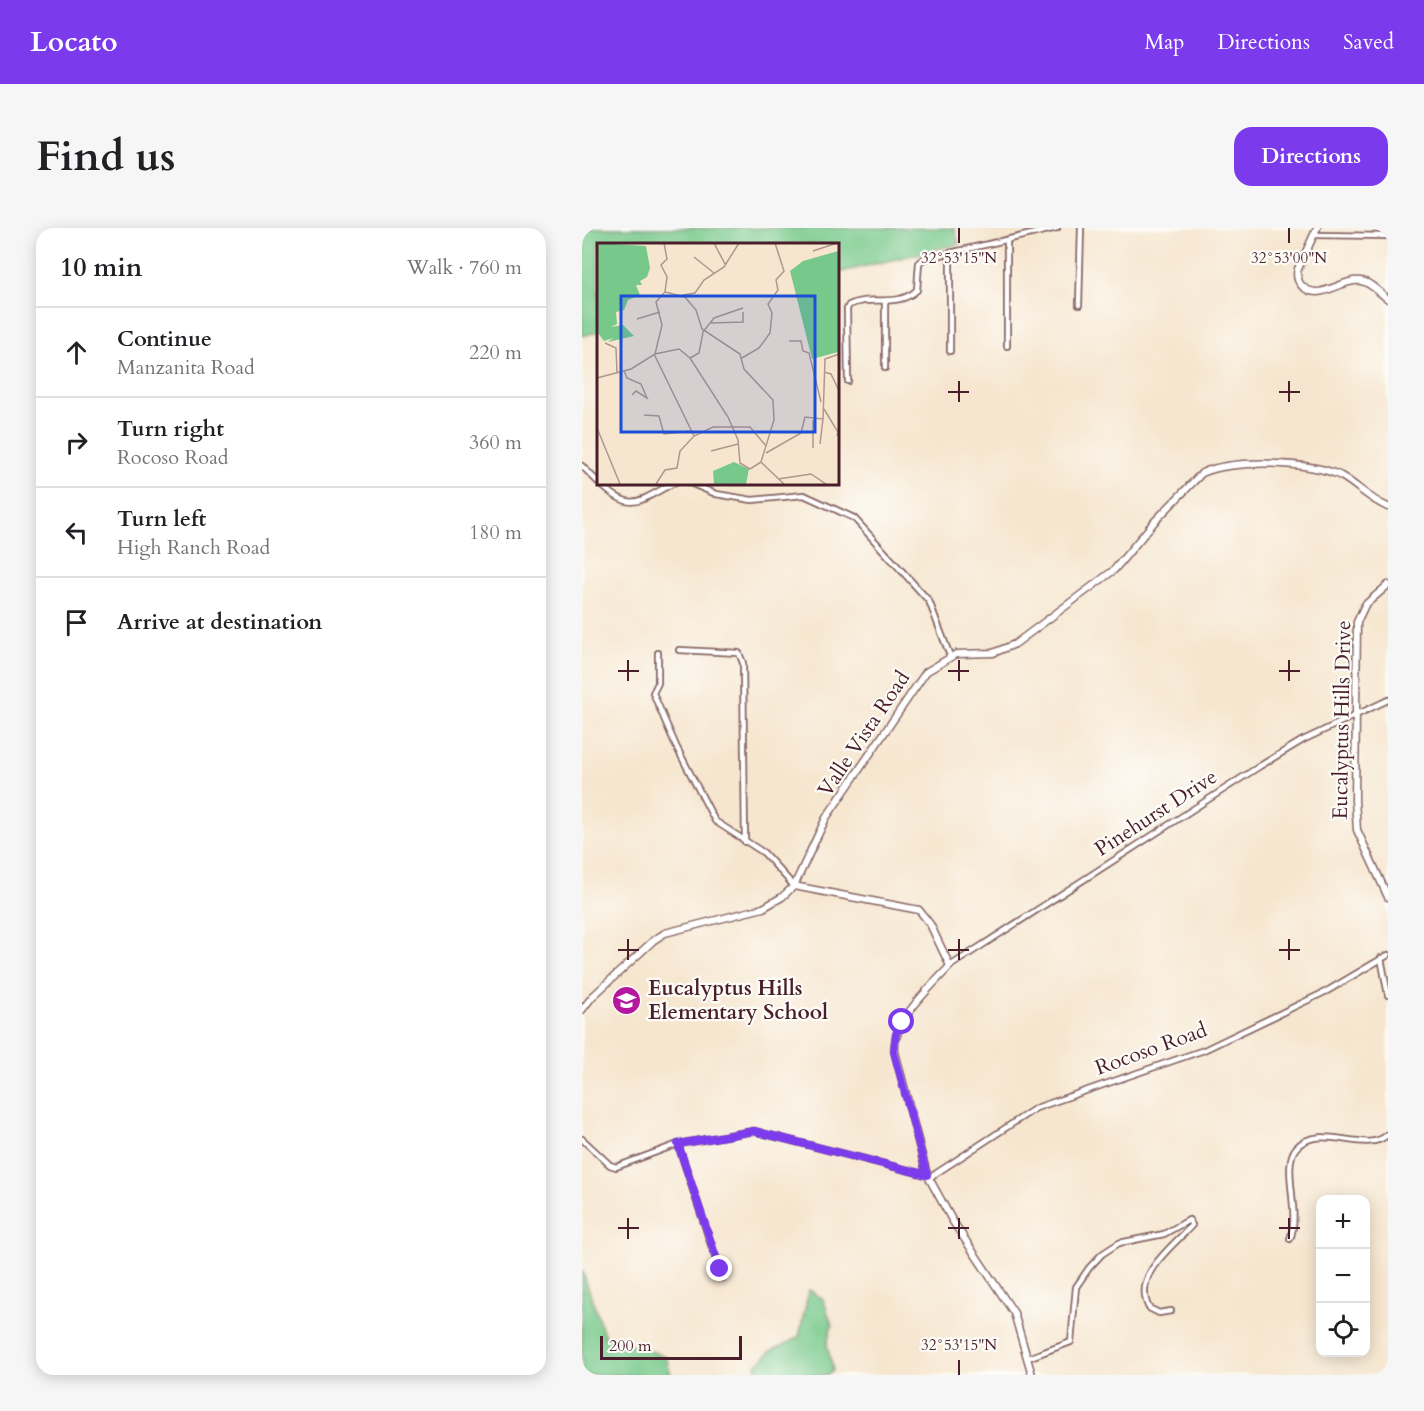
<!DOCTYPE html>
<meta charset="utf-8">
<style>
:root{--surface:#fff;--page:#f6f6f6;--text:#202124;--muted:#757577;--line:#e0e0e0;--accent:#7c3aed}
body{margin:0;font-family:Cardo,serif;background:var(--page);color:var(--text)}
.controls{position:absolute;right:18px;bottom:18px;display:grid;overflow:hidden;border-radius:12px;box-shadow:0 3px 15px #0003}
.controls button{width:54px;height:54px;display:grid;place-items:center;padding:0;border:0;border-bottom:2px solid var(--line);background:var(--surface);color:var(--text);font:30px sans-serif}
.scale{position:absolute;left:18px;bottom:15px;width:142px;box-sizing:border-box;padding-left:6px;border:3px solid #4a1f2b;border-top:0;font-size:16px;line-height:21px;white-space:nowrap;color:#4a1f2b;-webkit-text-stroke:4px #fdfcf7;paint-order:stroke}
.stop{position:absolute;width:18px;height:18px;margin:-14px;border:4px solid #7c3aed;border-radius:50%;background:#fff}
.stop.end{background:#7c3aed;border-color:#fff;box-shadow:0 2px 6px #0008}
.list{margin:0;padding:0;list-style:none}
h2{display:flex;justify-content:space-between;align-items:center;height:78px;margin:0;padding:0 24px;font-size:26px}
h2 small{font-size:20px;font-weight:400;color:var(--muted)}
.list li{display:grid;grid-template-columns:39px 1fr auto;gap:18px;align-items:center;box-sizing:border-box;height:90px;padding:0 24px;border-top:2px solid var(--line)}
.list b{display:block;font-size:22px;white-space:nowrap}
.list p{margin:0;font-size:20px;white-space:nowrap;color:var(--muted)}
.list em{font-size:20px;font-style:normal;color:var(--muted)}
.icon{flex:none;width:33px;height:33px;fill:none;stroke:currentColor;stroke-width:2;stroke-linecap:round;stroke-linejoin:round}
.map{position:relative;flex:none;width:806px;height:1147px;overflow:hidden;border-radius:18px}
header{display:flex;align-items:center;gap:36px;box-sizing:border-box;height:84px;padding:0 30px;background:var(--accent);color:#fff}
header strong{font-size:28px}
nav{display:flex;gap:33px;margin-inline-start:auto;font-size:21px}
.intro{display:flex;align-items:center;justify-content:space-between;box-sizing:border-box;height:144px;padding:0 36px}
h1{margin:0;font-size:42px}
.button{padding:15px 27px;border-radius:18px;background:var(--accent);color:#fff;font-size:21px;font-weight:700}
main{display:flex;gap:36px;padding:0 36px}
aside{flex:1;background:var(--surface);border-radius:18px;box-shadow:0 3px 15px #0003}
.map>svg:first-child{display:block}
.green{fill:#77c98b;stroke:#60745b;stroke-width:1.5}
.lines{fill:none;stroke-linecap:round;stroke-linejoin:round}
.minor-casing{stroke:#866564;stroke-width:8}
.tertiary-casing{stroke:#866564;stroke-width:9}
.minor{stroke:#fff;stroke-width:4.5}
.tertiary{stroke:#fff;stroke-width:6}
.route{stroke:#7c3aed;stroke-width:8}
.ticks{fill:none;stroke:#4a1f2b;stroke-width:2}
.labels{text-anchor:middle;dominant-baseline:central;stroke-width:4.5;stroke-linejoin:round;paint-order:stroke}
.street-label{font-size:21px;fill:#4a1f2b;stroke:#fdfcf7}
.poi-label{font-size:21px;font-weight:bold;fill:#4a1f2b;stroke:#fdfcf7;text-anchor:start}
.inset-road{fill:none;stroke:#b1968d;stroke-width:1.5}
.view{fill:#1d4ed8;fill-opacity:0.15;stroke:#1d4ed8;stroke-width:3}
.inset-edge{fill:none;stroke:#4a1f2b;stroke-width:3}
.ticks-label{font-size:15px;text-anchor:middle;fill:#4a1f2b;stroke:#fdfcf7;stroke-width:4.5;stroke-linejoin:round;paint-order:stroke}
</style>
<header>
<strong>Locato</strong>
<nav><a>Map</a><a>Directions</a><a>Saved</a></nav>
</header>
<div class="intro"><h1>Find us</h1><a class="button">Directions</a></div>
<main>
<aside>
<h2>10 min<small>Walk · 760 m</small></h2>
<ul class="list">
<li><svg class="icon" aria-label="ahead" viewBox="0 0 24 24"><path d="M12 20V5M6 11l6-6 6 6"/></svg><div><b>Continue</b><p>Manzanita Road</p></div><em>220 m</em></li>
<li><svg class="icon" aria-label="right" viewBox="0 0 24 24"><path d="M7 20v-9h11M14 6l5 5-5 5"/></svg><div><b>Turn right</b><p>Rocoso Road</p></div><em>360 m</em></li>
<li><svg class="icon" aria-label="left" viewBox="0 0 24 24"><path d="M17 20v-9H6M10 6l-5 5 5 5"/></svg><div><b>Turn left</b><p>High Ranch Road</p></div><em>180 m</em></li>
<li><svg class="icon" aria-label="arrive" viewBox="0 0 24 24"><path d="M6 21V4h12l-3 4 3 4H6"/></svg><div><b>Arrive at destination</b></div></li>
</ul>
</aside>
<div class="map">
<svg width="806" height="1147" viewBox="0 0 806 1147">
<rect width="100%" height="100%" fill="#fdfcf7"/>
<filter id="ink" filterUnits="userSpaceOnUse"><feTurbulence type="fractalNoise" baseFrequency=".0167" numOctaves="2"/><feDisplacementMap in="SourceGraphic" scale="12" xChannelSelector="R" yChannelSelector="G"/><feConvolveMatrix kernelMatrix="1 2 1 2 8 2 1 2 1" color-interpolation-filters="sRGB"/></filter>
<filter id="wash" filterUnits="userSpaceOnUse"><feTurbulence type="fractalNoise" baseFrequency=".008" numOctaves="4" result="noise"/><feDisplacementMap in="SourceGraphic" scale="24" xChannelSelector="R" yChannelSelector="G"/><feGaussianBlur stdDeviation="1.35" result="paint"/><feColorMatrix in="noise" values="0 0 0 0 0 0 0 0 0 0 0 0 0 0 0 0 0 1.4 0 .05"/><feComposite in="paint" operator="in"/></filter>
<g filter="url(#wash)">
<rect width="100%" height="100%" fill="#f6e6cf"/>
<g class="green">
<polygon points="0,0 372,0 377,16 255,45 255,16 16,16 16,104 0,108"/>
<polygon points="0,1042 23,1109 84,1128 89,1147 0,1147"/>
<polygon points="227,1062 241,1071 250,1097 245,1116 251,1143 246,1147 177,1147 174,1137 189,1123 217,1109"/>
</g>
</g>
<g filter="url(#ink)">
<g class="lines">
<defs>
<g id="minor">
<polyline points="733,7 806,8"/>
<polyline points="425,12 425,118"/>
<polyline points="303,74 303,140"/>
<polyline points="497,77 499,0"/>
<polyline points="368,123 368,25"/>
<path d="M266,153l-1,-72 2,-4c22,-11 47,4 68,-15l2,-27 5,-4 133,-31"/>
<polyline points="0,238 16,254"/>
<path d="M17,255c34,31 38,18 75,0"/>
<polyline points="108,255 134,266 170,272 222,267 272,290 347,373 368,428"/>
<polyline points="97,422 157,425 161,435 163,614"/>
<polyline points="76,425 76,455 71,465 94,518 133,593 182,625 212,658"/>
<polyline points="799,730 806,767"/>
<polyline points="368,738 678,538 721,512 806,472"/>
<polyline points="0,911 28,937 34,939 96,916 172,903 345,947 347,950 454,880 622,822 745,763 806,727"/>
<polyline points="96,916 140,1050"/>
<path d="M708,1011c11,-27 -9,-73 6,-91 23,-27 72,8 92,-14"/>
<path d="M446,1130l43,-16 5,-55 13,-19 13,-14 17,-11 45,-9 25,-14 3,5c-18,21 -61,50 -43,83l10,5 12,-2"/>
</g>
<g id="tertiary">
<path d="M735,0l-19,41c-2,7 -1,12 4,17 18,17 39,-8 59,-5 9,1 19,12 27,18"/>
<polyline points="806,357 783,377 775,394 773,572 775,602 806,669"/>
<path d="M212,658l125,24 11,14 20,42c-19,21 -59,56 -55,86l32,123"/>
<path d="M0,782l10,-13 62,-57 11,-7 98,-25 19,-11 12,-11 32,-68 100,-146 30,-18 37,-1 22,-9 99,-74 41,-49 47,-48c29,-14 110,-12 139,3 16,9 29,24 47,31"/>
<polyline points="347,950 370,992 432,1085 450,1147"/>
</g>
</defs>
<use href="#minor" class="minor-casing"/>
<use href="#tertiary" class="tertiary-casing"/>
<use href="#minor" class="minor"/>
<use href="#tertiary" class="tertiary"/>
</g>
</g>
<g class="lines" filter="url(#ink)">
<polyline class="route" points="138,1041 96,916 172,903 345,947 312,824 314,806 320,794"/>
</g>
<path class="ticks" d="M377,0v15M707,0v15M377,153v21M707,153v21M366,164h21M697,164h21M46,432v21M377,432v21M707,432v21M36,443h21M366,443h21M697,443h21M46,711v21M377,711v21M707,711v21M36,722h21M366,722h21M697,722h21M46,990v21M377,990v21M707,990v21M36,1000h21M366,1000h21M697,1000h21M377,1132v15"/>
<defs>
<symbol id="school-disc" viewBox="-11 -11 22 22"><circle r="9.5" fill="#b5179e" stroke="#fdfcf7"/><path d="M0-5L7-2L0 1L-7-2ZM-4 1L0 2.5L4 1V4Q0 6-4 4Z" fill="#fff"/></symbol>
</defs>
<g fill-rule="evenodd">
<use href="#school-disc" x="28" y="756" width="33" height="33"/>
</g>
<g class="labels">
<g class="street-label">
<text transform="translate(760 492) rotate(-89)">Eucalyptus Hills Drive</text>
<text transform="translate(282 506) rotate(-56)">Valle Vista Road</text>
<text transform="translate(574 585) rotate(-33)">Pinehurst Drive</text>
<text transform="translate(569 821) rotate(-20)">Rocoso Road</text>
</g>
<g class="poi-label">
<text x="66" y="760">Eucalyptus Hills<tspan x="66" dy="24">Elementary School</tspan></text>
</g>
</g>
<g transform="translate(15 15)">
<rect width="242" height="242" fill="#f6e6cf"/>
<path d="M0,0l49,3 4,22 -3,9 -7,4 2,4h-6l4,10 -12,5 -4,10 -8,2 1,12 -6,3 12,-2 11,11 -26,6 5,-4 -9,3 -7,-9zM241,8v101l-26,7 -22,-88 13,-10zM137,219l15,7 -3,15h-32l-1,-13z" fill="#77c98b"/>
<path class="inset-road" d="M117,0l11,21M216,8l24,-8M97,14l20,16M68,49l20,5 11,13 6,19 38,25 4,15 29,31 1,20 -13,42M86,52l12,-2 9,-13 20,-13 15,-24M40,76l23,-7M114,80l32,-1v-10M192,98h12l2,10 6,2 12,49M8,100l11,5 1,25M57,111l40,82M58,111l7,-29 -6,-23 9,-10 2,-15 -6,-12 6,-6 -3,-16M93,115l9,-5 4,-21 11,-14 29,-10M145,115l17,-10 11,-15 2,-20 -4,-9 10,-14 -2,-10 8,-9 -9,-28M27,128l3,7 14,6 6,14 -11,-7 -4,4M227,129l7,2 8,17M0,135l34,-9 24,-15 24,-5 11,9 38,59 10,23 2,23 10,6 11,-7M227,166l14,23 -1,4M47,172l15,1 5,18 27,-3M0,185l23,56M223,201l3,-25M216,205v-28M114,208l27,-7M169,210l35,-20 4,-16 18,2 2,-60 14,-5M164,219l23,22M181,236l33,-5 15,10M59,241l9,-14 12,-2 3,-17 14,-15 19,-9h37l16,19"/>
<path class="view" d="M24,53h194v136h-194z"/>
<rect width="242" height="242" class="inset-edge"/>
</g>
<g class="ticks-label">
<text x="377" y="35">32°53'15"N</text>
<text x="707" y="35">32°53'00"N</text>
<text x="377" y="1122">32°53'15"N</text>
</g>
</svg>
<div class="controls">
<button>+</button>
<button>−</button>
<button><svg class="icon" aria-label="locate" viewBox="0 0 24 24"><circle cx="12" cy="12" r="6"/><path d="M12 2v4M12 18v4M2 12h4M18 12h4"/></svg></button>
</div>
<div class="scale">200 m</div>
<div class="stop" style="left:320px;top:794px"></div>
<div class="stop end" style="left:138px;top:1041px"></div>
</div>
</main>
